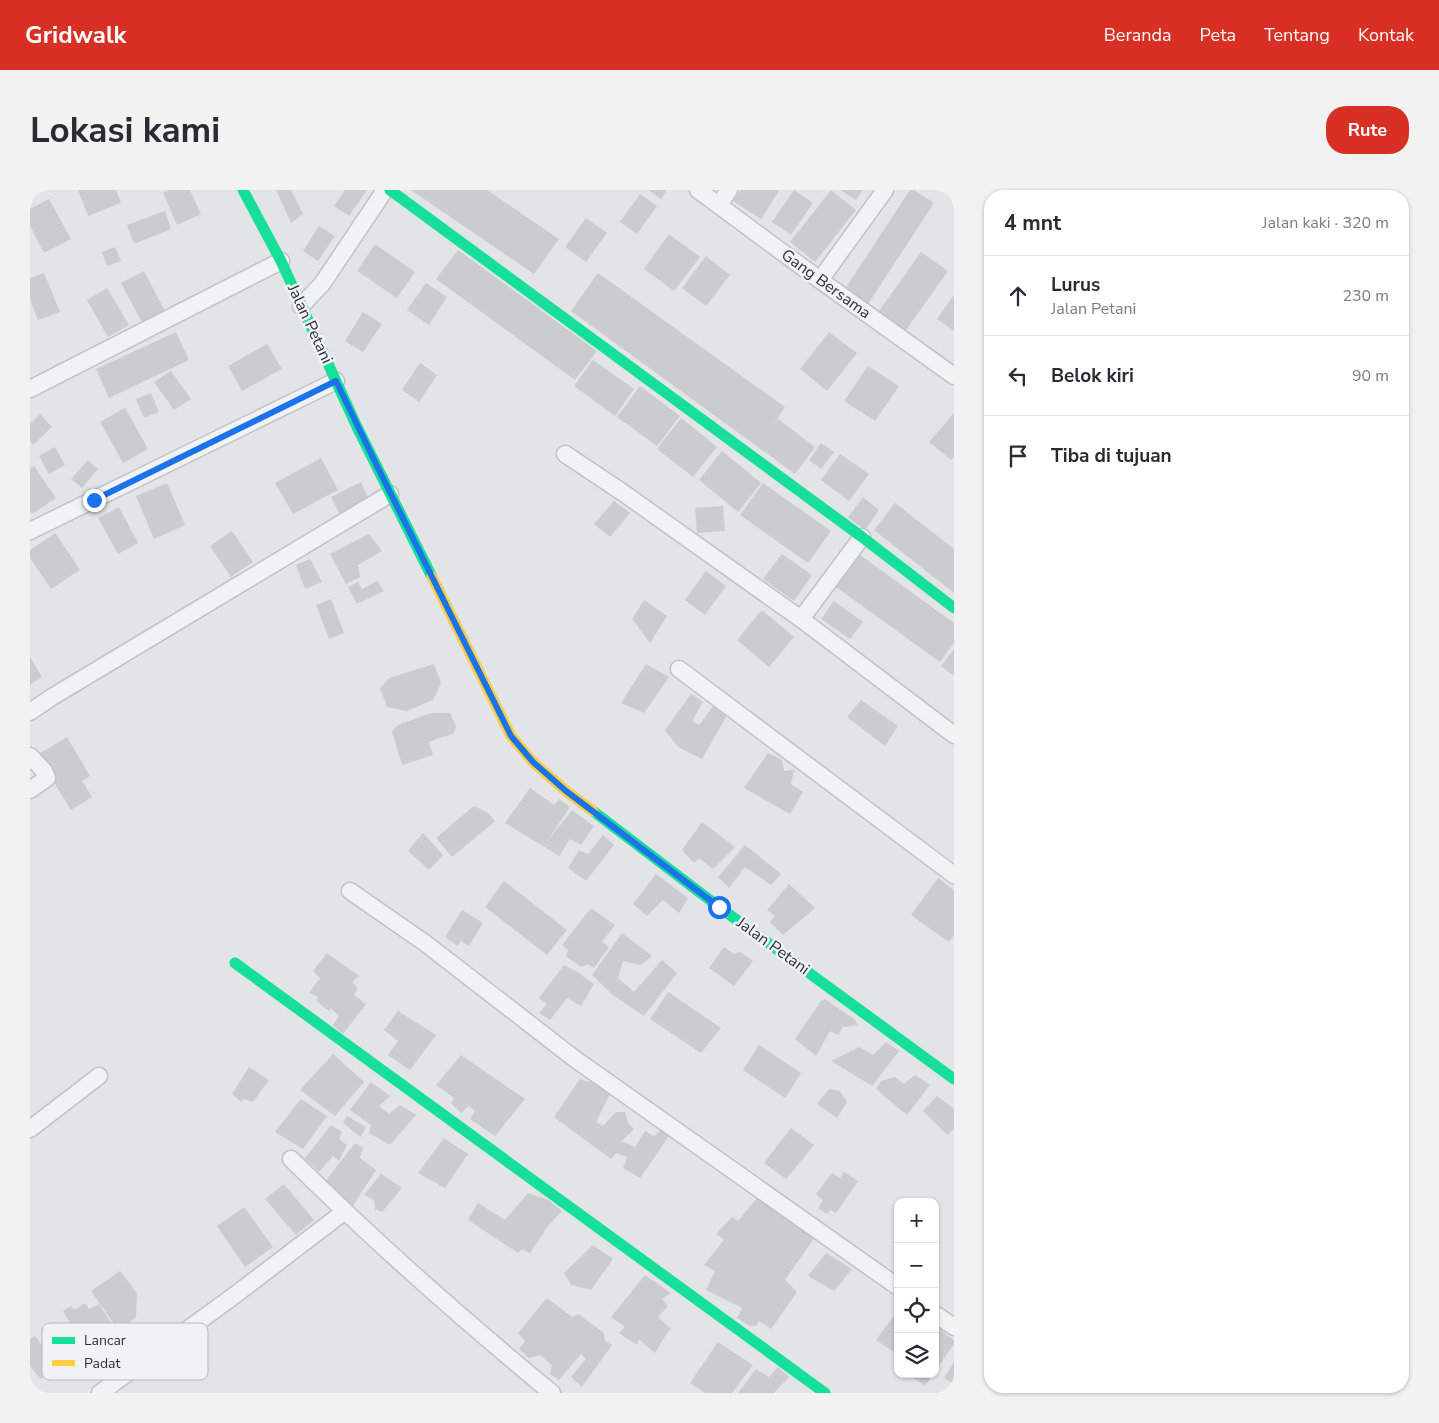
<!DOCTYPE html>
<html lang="id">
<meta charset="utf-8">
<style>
:root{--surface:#fff;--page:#f2f2f3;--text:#2b2b33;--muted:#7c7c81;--line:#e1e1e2;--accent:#d93025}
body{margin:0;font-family:"Nunito Sans",sans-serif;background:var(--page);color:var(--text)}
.controls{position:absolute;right:15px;bottom:15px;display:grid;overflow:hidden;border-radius:10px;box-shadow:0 1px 4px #0004}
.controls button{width:45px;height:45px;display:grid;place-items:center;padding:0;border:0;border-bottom:1px solid var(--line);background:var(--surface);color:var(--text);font:25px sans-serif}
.stop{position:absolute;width:15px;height:15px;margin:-11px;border:4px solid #1a73e8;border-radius:50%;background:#fff}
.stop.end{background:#1a73e8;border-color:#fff;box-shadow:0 1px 5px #0008}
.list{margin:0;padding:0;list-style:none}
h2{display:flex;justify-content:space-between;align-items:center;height:65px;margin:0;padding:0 20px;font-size:21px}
h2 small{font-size:16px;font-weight:400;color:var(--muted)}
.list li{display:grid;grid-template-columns:32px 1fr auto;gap:15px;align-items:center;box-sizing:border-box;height:80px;padding:0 20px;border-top:1px solid var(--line)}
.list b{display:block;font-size:19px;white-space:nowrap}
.list p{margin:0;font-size:16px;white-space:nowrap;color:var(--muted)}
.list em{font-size:16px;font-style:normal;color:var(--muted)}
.icon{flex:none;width:28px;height:28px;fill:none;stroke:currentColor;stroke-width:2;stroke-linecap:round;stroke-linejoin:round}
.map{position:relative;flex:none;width:924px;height:1203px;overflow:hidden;border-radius:20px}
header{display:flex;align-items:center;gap:30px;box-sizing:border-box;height:70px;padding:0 25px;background:var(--accent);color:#fff}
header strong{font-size:24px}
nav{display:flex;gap:28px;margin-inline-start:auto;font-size:18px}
.intro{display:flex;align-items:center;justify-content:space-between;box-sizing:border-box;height:120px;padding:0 30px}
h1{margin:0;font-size:35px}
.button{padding:12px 22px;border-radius:20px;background:var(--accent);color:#fff;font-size:18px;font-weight:700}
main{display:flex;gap:30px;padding:0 30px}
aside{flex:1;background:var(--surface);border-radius:20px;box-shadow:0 1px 4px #0004}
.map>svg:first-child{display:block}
.building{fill:#cbcccf}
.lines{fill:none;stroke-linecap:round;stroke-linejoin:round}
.street-casing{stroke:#c1c2c5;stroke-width:19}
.street{stroke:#f1f2f4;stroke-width:16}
.fast{stroke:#16e098;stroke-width:11}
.slow{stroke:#ffcf43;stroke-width:11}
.route{stroke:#1a73e8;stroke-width:6}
.labels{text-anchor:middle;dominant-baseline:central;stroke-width:5;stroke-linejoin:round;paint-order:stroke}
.street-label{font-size:16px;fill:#2b313f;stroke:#f0f2f6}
.key{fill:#f0f2f6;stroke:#b5b8bf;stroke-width:1}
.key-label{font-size:14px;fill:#2b313f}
</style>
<header>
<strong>Gridwalk</strong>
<nav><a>Beranda</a><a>Peta</a><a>Tentang</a><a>Kontak</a></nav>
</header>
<div class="intro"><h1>Lokasi kami</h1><a class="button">Rute</a></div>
<main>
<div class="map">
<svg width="924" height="1203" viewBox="0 0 924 1203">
<rect width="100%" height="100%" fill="#e2e4e7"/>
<g class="building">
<polygon points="48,0 86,0 91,13 58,26"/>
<polygon points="140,0 160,0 171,24 147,35 133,3"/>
<polygon points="246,0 261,0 273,24 261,33"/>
<polygon points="315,0 337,0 319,26 304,16"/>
<polygon points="381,0 457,0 529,49 504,84"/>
<polygon points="618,0 637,0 631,9"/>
<polygon points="711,0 747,0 749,1 731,29 703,11"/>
<polygon points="764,0 783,13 761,45 742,32"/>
<polygon points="801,0 826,20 785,72 760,52"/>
<polygon points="810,0 833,0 826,10"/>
<polygon points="880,0 884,0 904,13 838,114 815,99"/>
<polygon points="610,4 627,16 607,44 590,32"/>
<polygon points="19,9 41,49 14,63 0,36 0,19"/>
<polygon points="135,21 141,39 104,54 97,35"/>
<polygon points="556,28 577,43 556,72 535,57"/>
<polygon points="289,36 305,46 288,71 273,61"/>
<polygon points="639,44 670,67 644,101 614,79"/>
<polygon points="345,54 385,82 367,108 327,81"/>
<polygon points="85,57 91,71 77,76 72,62"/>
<polygon points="428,60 567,161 545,190 406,89"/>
<polygon points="891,62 918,81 876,140 849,121"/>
<polygon points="676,66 700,85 676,116 652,98"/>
<polygon points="114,81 138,127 115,138 91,93"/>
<polygon points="14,83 30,122 8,130 0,109 0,88"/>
<polygon points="568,83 755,217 743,235 748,229 785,257 765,284 541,121"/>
<polygon points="396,93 417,107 399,135 377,120"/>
<polygon points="77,98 99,135 78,147 57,110"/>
<polygon points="924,105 924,141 907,129"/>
<polygon points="333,122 352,134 333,162 315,151"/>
<polygon points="146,142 159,170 79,208 66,179"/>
<polygon points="799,142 827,163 797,201 770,179"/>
<polygon points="237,154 252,179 212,201 198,176"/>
<polygon points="563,170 604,199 585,226 544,196"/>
<polygon points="390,173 407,185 389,212 372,200"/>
<polygon points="838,176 869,196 845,231 814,211"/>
<polygon points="141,181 161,209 144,220 124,192"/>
<polygon points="610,196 650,226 627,256 587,227"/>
<polygon points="121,203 129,222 114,228 106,209"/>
<polygon points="95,218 118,259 93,273 70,232"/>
<polygon points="924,223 924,266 921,270 899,252"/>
<polygon points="10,224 22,237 3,255 0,251 0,234"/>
<polygon points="651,228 687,257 663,287 627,259"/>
<polygon points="791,253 804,262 791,279 779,270"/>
<polygon points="25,257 35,275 19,284 9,266"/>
<polygon points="692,261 731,293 708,322 669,290"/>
<polygon points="810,264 839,284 819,311 791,290"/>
<polygon points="291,268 308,300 263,324 245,293"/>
<polygon points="58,270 68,279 52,298 41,289"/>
<polygon points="4,276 26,308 2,324 0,321 0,278"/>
<polygon points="331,292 341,314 312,328 301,307"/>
<polygon points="137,293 155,335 124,349 106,306"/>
<polygon points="733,293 801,341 778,373 710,325"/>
<polygon points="833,307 849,320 835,340 818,327"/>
<polygon points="584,311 600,323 580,347 564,334"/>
<polygon points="865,313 924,359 924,403 844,340"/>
<polygon points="693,316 695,341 667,343 665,318"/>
<polygon points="89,317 108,353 88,364 68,328"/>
<polygon points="202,341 223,372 201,387 180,356"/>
<polygon points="25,343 50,380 21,399 0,368 0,360"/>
<polygon points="339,344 352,361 328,375 330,387 316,394 300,364"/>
<polygon points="752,364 782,385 764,411 733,389"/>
<polygon points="830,365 924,433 924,453 910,472 806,397"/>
<polygon points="280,369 292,392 275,399 266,375"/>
<polygon points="676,381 696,396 675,425 655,410"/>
<polygon points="347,391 354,401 327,414 318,397 328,392 332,399"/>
<polygon points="301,409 314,443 299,449 286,415"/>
<polygon points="614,410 637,426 620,453 602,429"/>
<polygon points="804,411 833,432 820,449 791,429"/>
<polygon points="732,420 764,447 739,477 707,450"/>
<polygon points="924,459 924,486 911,476"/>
<polygon points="0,467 12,487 0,495"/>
<polygon points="404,474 411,493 403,510 377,521 357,517 350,498 359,488"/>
<polygon points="616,474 639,487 614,523 591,513"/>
<polygon points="661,504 673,512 662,531 669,535 684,515 696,527 672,569 648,557 635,540"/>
<polygon points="831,510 868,536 855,556 817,527"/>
<polygon points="401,523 420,523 426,536 424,543 399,552 403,565 372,575 362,541 368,535"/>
<polygon points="37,547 60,586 52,591 62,607 41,620 7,565"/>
<polygon points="738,563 752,570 754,581 764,580 761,594 773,602 760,624 714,598"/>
<polygon points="500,598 524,615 529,609 540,617 516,653 542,620 564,636 551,655 540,649 529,666 475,633"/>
<polygon points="444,616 458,623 465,631 422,667 406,648"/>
<polygon points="672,632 705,657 683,679 669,668 664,673 652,660"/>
<polygon points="393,643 413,665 399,680 378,661"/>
<polygon points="573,645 584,655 556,691 538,678 549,660 558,664"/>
<polygon points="715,655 751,684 741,695 715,677 699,698 688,687"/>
<polygon points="626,684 658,708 649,723 633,710 617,726 603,714"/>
<polygon points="908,688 924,700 924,745 919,752 881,725"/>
<polygon points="474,691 537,740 517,765 455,717"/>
<polygon points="759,694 785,718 753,745 740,732 745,726 737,720"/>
<polygon points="561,718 585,735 572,752 579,757 564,778 558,774 551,777 536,766 538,760 532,755"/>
<polygon points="432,720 453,733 439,756 431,751 428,756 415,747"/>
<polygon points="592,743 622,766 611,775 593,771 588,788 604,802 632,770 647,783 614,826 583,805 562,785"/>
<polygon points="694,757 704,764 710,762 723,771 704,796 679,778"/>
<polygon points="297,763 329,786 322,792 328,798 324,805 336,814 313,844 303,835 309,826 301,818 299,821 286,811 288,807 279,803 290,788 283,781"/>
<polygon points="534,775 546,781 564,794 551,816 537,808 520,830 509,823 517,814 509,808"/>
<polygon points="638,802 691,838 671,863 620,829"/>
<polygon points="795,809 824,829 828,835 813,837 808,845 800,841 786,866 765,849 791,811"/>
<polygon points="368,821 406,845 380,880 358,865 368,851 354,840"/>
<polygon points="856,852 869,861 842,896 801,871 829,857 843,865"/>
<polygon points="729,855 771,883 755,908 713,880"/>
<polygon points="303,864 334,892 305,926 270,900"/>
<polygon points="431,865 495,909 465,946 440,929 445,921 439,916 431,923 421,913 424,908 406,895"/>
<polygon points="219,877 239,890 223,912 214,909 211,912 202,904"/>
<polygon points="885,885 900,895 877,925 846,899 851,891 865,887 874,894"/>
<polygon points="562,887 582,900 566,932 573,936 586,922 595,922 598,933 604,939 592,951 605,957 615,941 624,946 631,940 639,946 610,988 593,978 597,967 586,963 581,969 524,927 550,889 559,892"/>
<polygon points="341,892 360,906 349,916 359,924 370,915 386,925 360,955 339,943 341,935 320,920"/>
<polygon points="799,899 810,901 817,912 807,928 787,914"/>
<polygon points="907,906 924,919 924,938 918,945 893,921"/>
<polygon points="271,909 297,926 273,959 245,942"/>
<polygon points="317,926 336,937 331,947 313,933"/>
<polygon points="301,935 312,942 309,949 317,955 309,971 303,966 289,982 275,968"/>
<polygon points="761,938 784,955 756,989 734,973"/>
<polygon points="414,948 438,964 415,998 388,983"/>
<polygon points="325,953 333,958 330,968 346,980 322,1017 294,993"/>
<polygon points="814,982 828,991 806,1023 801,1020 797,1024 788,1018 793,1010 786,1004 802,983 810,988"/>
<polygon points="351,984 372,998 352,1022 345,1019 344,1010 334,1005"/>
<polygon points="254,994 284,1030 266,1045 235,1009"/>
<polygon points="498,1003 518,1010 532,1021 518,1036 500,1063 492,1059 488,1063 438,1030 448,1013 475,1030"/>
<polygon points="728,1007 785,1047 755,1090 767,1102 741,1139 729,1131 726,1136 720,1136 707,1128 712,1118 676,1100 685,1081 674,1075 694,1050 686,1044 702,1027 708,1031"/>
<polygon points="214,1017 243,1057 215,1077 187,1036"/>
<polygon points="563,1055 583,1069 561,1100 541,1095 534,1083"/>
<polygon points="796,1063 822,1079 804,1101 778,1086"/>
<polygon points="90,1081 107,1103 106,1127 89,1141 61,1101"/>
<polygon points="615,1085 641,1103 632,1109 638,1116 628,1127 641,1139 637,1143 625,1163 609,1149 607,1155 589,1143 595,1137 581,1127"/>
<polygon points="517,1108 542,1127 548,1124 574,1143 575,1151 582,1155 552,1197 541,1187 556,1169 551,1164 529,1190 520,1184 522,1175 510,1165 499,1168 489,1159 495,1151 488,1143"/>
<polygon points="55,1113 59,1119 69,1114 86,1141 68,1152 55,1133 42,1137 33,1121 41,1116 44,1120"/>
<polygon points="868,1120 868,1165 846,1150"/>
<polygon points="905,1130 917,1138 914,1143 924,1150 924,1154 905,1181"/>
<polygon points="5,1146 27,1176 11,1189 0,1176 0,1149"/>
<polygon points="688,1152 723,1175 702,1203 675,1203 660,1193"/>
<polygon points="924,1172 924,1194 914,1188"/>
<polygon points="748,1177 759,1187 744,1203 708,1203 726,1179 739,1187"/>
<polygon points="879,1184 903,1184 895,1196"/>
</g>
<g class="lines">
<defs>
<g id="street">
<polyline points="668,0 790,90 924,186"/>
<polyline points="689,15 699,0"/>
<polyline points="790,90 855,0"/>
<polyline points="271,116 292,94 355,0"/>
<polyline points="0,199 251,71"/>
<polyline points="535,264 592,302 771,429"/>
<polyline points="0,341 306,191"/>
<polyline points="832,347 771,429 924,545"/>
<polyline points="649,479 924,685"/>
<polyline points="0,522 22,507 360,304"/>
<polyline points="0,566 14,581 17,588 0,600"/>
<polyline points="320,701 395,753 545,869 868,1097"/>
<polyline points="0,939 69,886"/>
<path d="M261,969c83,82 171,160 261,234"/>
<polyline points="905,1124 924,1137"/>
<polyline points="70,1203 201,1108 314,1022"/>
</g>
</defs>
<use href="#street" class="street-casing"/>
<use href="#street" class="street"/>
<g class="fast">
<polyline points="213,0 251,71 327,237 402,387"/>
<polyline points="360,0 832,347 924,418"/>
<polyline points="563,621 689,717 924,889"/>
<polyline points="205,773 795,1203"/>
</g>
<polyline class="slow" points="402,387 481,546 503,572 536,601 563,621"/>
</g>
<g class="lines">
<polyline class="route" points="64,310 306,191 346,274 481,546 503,572 536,601 689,717"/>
</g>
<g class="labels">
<g class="street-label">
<text transform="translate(796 94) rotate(36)">Gang Bersama</text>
<text transform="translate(280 134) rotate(65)">Jalan Petani</text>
<text transform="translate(743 756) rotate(36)">Jalan Petani</text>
</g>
</g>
<rect x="12" y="1133" width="166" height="57" rx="8" class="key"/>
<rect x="22" y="1147" width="23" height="7" fill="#16e098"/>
<rect x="22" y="1170" width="23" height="6" fill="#ffcf43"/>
<g class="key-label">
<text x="54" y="1155">Lancar</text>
<text x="54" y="1178">Padat</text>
</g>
</svg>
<div class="controls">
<button>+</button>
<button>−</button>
<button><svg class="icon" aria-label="locate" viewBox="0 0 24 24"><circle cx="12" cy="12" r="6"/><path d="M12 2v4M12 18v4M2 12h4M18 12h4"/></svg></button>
<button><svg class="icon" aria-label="layers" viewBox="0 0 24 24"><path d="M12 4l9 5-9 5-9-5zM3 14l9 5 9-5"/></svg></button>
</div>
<div class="stop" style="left:689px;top:717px"></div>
<div class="stop end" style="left:64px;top:310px"></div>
</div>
<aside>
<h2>4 mnt<small>Jalan kaki · 320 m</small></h2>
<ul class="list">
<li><svg class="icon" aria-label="ahead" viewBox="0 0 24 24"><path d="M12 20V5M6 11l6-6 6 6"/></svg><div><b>Lurus</b><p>Jalan Petani</p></div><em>230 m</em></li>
<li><svg class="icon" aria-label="left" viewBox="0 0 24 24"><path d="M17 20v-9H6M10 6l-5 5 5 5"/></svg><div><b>Belok kiri</b></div><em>90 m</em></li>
<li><svg class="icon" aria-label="arrive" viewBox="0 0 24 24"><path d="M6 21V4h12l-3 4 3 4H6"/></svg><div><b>Tiba di tujuan</b></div></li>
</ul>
</aside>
</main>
